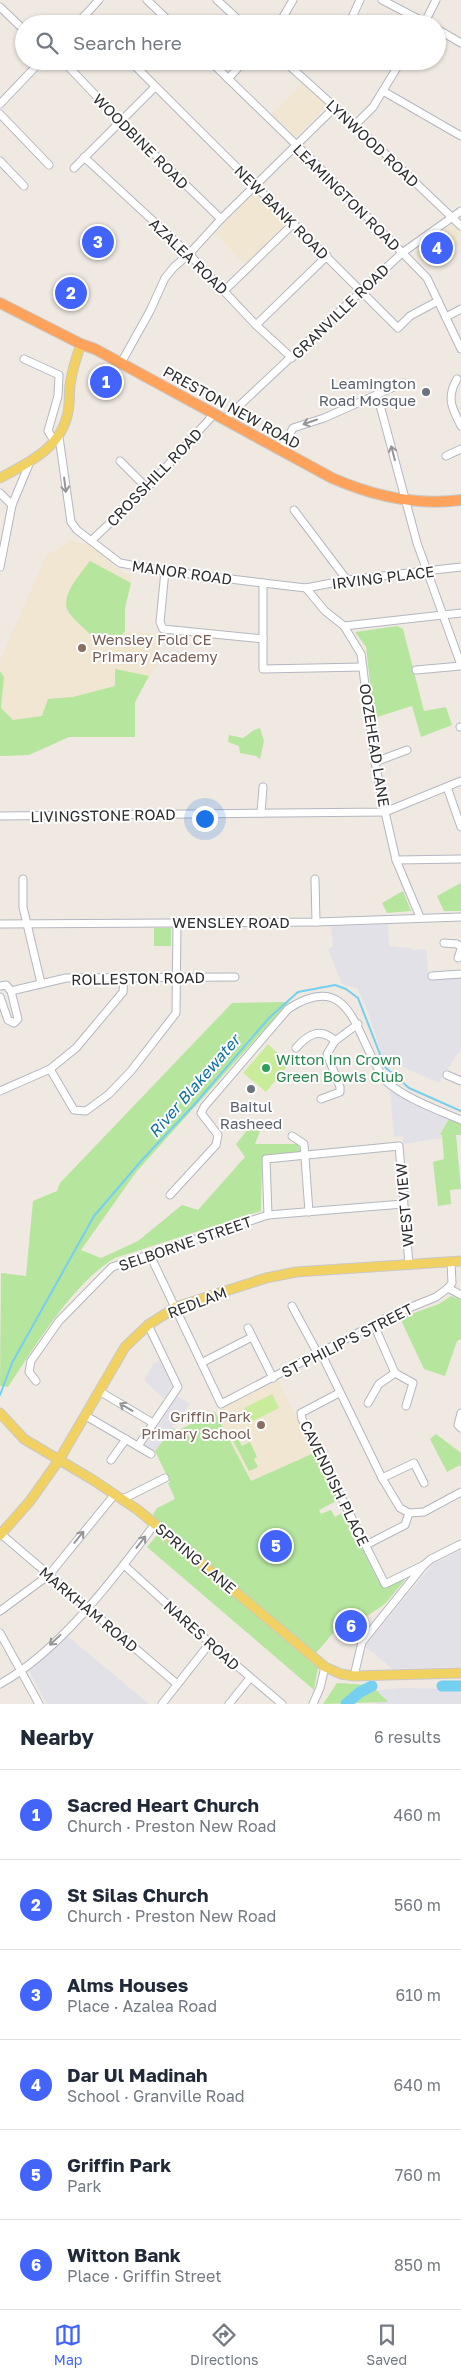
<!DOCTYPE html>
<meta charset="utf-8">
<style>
:root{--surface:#fff;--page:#f6f6f7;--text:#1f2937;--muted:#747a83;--line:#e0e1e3;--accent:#4264fb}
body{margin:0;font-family:"Golos Text",sans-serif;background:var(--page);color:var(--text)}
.you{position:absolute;left:204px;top:818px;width:18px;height:18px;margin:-12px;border:4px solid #fff;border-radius:50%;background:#1a73e8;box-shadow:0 0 0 8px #1a73e833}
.badge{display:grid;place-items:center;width:32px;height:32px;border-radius:50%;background:var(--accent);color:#fff;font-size:16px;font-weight:700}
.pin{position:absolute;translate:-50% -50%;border:2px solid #fff;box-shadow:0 1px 5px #0006}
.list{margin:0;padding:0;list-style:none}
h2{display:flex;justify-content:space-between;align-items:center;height:65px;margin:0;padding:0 20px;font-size:21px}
h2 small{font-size:16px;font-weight:400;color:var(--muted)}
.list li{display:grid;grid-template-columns:32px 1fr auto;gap:15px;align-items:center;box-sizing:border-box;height:90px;padding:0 20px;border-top:1px solid var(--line)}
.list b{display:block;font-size:19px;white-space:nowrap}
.list p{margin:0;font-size:16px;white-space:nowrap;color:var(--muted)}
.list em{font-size:16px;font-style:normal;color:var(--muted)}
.icon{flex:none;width:28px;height:28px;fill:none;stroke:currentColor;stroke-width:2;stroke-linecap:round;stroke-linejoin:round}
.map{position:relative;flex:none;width:461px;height:1704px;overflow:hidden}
.search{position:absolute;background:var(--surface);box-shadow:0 1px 4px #0004;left:15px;right:15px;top:15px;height:55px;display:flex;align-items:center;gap:12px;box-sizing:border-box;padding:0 18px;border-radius:28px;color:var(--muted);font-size:19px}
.sheet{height:605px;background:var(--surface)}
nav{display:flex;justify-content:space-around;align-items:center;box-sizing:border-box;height:70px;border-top:1px solid var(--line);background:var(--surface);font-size:14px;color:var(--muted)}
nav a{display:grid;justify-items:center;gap:2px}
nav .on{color:var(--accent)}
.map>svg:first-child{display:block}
.industrial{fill:#e3e1e8}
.education{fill:#f0e6d1}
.green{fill:#b6e59e}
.pitch{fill:#c9ec9a}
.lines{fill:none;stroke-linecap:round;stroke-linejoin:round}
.stream{stroke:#75cff0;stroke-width:2}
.river{stroke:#75cff0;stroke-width:11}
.minor-casing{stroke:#b4b7c1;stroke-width:9}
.major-casing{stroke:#c9c9c9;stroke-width:11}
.highway-casing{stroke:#c9c9c9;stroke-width:12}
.minor{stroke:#fff;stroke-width:7}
.major{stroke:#f2d163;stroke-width:9}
.highway{stroke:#ffa35c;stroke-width:10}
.oneway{stroke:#969696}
.worship-dot{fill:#6b7280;stroke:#fff;stroke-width:2}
.education-dot{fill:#8d6e63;stroke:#fff;stroke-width:2}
.leisure-dot{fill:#2e9e5b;stroke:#fff;stroke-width:2}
.labels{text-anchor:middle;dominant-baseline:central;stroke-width:4;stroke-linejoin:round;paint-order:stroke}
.street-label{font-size:15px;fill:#2e2e2e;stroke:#fff}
.worship-label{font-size:15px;fill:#5b616d;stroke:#fff;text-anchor:end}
.education-label{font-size:15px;fill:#785e54;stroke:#fff;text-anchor:start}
.leisure-label{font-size:15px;fill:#27864d;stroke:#fff;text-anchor:start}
.water-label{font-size:16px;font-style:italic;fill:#0d6fa3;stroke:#fff}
</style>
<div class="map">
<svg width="461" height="1704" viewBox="0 0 461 1704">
<rect width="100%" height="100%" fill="#efe9e1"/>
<g class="industrial">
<polygon points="388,924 389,946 411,948 412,950 426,949 429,980 461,978 461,1048 439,1083 388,1060 382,1055 367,1009 358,989 342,984 328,949 333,946 331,926"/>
<polygon points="390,1089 449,1119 440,1133 442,1138 403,1144 403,1136 394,1137"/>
<polygon points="160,1360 172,1386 164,1399 144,1380 153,1364"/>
<polygon points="177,1396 190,1404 155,1451 145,1445"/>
<polygon points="461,1550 461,1667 393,1669 364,1646 433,1564"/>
<polygon points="65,1634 149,1704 47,1704 28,1669"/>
<polygon points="400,1688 461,1689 461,1704 376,1704 374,1691"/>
</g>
<g class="education">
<polygon points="303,83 327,105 296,137 272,114"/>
<polygon points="256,191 287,223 244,264 215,233"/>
<polygon points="453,224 461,232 461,244 429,268 414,253"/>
<polygon points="72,540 94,547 118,569 132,575 125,608 125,631 159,634 157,665 133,699 29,755 0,756 0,661 46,556"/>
<polygon points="278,1380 314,1453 251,1481 215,1412"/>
</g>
<g class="green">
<path d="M90,561l41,22 -6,25v23l-3,4 -32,-1c-6,-6 -15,-13 -20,-20 -13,-17 11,-40 20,-53z"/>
<polygon points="397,626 403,629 424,711 446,707 452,725 421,737 412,706 374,718 366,647 355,632"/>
<polygon points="115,669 149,676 135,702 135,737 69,737 29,755 0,756 0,671 4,677 1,708 13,720 42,716 48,699 73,697 115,686"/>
<polygon points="260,728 264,741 260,759 256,756 240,753 239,746 228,742 229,735 243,738 254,730"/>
<polygon points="461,883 461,911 444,911 437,896"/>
<polygon points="403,891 411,911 387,913 382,903"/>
<rect x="154" y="928" width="17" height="18"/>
<path d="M289,1002l-152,169 -56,79 20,8 37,-17 44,-36 16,5 47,-53 -9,-13 17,-21 9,3 -7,18h43l3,8 -39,6 -1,53 -146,47c-43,26 -79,87 -107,129l-8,-1 1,-113 25,3 7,-75 24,-10 3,-8 172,-180z"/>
<polygon points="449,1119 461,1124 461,1135 456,1135 461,1189 450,1190 451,1204 438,1206 433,1162 444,1159 442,1135 440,1134"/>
<polygon points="451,1296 461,1300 461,1339 457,1341 445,1376 424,1369 400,1318 439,1304"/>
<polygon points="215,1412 251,1481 314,1453 338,1500 319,1510 321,1514 331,1510 335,1517 344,1512 380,1584 409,1575 385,1604 364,1618 353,1610 316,1653 314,1653 154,1518 153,1514 157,1508 175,1499 168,1483 170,1482 155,1451 173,1428 177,1431"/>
<polygon points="436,1434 461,1453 461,1467 460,1465 447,1472 430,1439"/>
<polygon points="236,1435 242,1446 250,1442 257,1457 254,1459 258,1467 249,1471 231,1437"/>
<polygon points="159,1533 318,1667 314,1690 147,1547"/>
<polygon points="337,1683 371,1685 388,1702 323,1704"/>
</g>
<g class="pitch">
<polygon points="268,1044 289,1064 266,1092 243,1073"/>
<polygon points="272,1394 279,1408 251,1422 244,1408"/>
</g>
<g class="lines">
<polyline class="stream" points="0,1395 12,1363 94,1216 142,1160 193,1106 269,1018 298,992 335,985 346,989 358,998 385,1067 409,1088 461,1111"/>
<g class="river">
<polyline points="442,1686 461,1686"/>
<polyline points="346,1704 360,1692 372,1686"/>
</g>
<defs>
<g id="minor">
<polyline points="147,0 172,24"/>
<polyline points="217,0 243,24"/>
<polyline points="382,0 428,24"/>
<polyline points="0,7 24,30"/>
<polyline points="84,16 92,24"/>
<polyline points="77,24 99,0"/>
<polyline points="279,24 293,0"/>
<polyline points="349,24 360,0"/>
<polyline points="424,24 436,0"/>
<polyline points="437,29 461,43"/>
<polyline points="63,61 120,121 221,219"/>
<polyline points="130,61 398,328 410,316 438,301"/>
<polyline points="210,61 314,162 427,278 461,349"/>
<polyline points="284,61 355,125 461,226"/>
<polyline points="228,79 244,61"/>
<polyline points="383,91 461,136"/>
<polyline points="0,104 41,61"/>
<polyline points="0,114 49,165"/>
<polyline points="355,125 373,107 401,61"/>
<polyline points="84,157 189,254 256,325 292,358"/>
<polyline points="0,161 24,186"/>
<polyline points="74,168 155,87"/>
<polyline points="225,290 294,223"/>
<polyline points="446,317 461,309"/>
<polyline points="256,325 327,256"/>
<polyline points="24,359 59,375 58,396 48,431 55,442"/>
<polyline points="121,363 150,311 165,278 174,267 189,254 221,219 335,107"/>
<path d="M457,379c-11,19 -5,29 4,47"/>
<polyline points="377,394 417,543 461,665"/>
<polyline points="225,419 402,253 461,211"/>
<polyline points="59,437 71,522 77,530 120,563 165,571 263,583 306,588 347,580 461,567"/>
<polyline points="281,450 293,428 324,418 403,383"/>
<polyline points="446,456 461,449"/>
<polyline points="120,461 147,488"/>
<polyline points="0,493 12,505"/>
<polyline points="294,510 347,580"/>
<polyline points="92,540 147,488 215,413"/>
<polyline points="0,567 12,505 30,462"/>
<polyline points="165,571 160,622 163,629 263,639"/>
<polyline points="263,583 263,669 363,667"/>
<polyline points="306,588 325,611 344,626 361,654 375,762 385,812 396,860 420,917"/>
<polyline points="344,626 461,613"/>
<polyline points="416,670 461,666"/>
<polyline points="460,727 461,727"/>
<polyline points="375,762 407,750"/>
<polyline points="447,787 461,827"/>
<polyline points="261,813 263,787"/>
<polyline points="0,816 385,812 461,781"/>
<polyline points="396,860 461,859"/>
<polyline points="23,879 23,907 41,983"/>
<polyline points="315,879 316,922"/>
<polyline points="0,924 316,922 461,917"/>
<polyline points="444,943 457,944 461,947"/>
<polyline points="458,958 461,949"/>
<polyline points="432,976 461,974"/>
<polyline points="0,986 6,985 11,991 18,1019 14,1023 8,1020 0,997"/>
<polyline points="11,991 66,978 235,977"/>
<path d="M296,1048c12,-14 25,-21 39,-7"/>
<polyline points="50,1069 74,1110 86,1111 109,1094 131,1071 176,1013 177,922"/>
<polyline points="447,1075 461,1081"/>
<polyline points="0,1091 50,1069 76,1048 123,992 124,978"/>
<polyline points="321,1099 340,1092 340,1087 327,1054 335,1041 358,1024"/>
<polyline points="292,1136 304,1144 309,1212"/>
<path d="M170,1195l46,-50 2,-10 -17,-22 3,-6 84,-98c59,-38 66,17 88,56 3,5 6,12 10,16 18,17 52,29 75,39"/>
<polyline points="268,1215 266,1159 399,1146 409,1264"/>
<polyline points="150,1255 221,1404 394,1314 436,1297 448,1288 452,1283 451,1262"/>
<polyline points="448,1288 461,1295"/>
<polyline points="292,1306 318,1354"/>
<polyline points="374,1325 395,1373 413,1383 406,1406"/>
<polyline points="248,1328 273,1378"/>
<polyline points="321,1353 382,1478 400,1508 409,1513"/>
<polyline points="203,1362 252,1337"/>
<polyline points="36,1381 29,1372 31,1361 59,1321 112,1267 268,1215 403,1204"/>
<polyline points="99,1391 153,1423"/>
<polyline points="339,1393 301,1413 302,1419 385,1584 424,1565"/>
<polyline points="368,1403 379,1384 395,1373"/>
<polyline points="461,1413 458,1425 461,1428"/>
<polyline points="86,1416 151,1454"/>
<polyline points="138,1446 178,1387 148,1325"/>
<polyline points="111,1460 126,1439"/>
<polyline points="382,1478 414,1463 424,1483"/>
<polyline points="123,1499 165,1478"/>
<polyline points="409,1513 424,1512 461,1492"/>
<polyline points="1,1534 177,1684"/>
<polyline points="366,1545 405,1525 409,1513"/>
<polyline points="124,1565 210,1643 282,1704"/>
<polyline points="0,1611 49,1575 115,1494"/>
<polyline points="0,1633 39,1704"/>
<polyline points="354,1676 362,1642 424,1565 431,1559 461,1544"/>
<path d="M0,1684c61,-34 113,-105 155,-160"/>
<polyline points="162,1704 210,1643"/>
<polyline points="229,1704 250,1678"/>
<polyline points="313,1704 320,1688 325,1667"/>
</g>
<g id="major">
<path d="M0,478c30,-16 61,-30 68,-66 2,-9 1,-19 2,-27 2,-15 6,-27 11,-41"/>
<polyline points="0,1413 24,1439 93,1480 138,1510 325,1667 341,1674 354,1676 461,1673"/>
<polyline points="0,1535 30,1501 59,1460 125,1347 148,1325 176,1307 266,1278 296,1272 461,1261"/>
</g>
<path id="highway" d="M0,303l81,41 14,5 237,129c41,18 84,28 129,22"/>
</defs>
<use href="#minor" class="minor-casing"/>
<use href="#major" class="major-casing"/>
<use href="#highway" class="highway-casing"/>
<use href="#minor" class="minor"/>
<use href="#major" class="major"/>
<use href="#highway" class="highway"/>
</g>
<defs><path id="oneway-shaft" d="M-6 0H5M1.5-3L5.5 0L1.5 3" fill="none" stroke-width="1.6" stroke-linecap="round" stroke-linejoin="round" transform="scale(1.25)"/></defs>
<g class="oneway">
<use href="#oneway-shaft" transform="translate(310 422) rotate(161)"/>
<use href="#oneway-shaft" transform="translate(393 453) rotate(-105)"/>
<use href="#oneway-shaft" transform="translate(65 485) rotate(83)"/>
<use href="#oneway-shaft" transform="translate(126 1407) rotate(-149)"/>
<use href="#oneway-shaft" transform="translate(79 1537) rotate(-51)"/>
<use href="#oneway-shaft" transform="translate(141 1542) rotate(-52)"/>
<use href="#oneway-shaft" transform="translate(55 1640) rotate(137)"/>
</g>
<g class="worship-dot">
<circle cx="426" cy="392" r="5"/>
<circle cx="251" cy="1089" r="5"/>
</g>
<g class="education-dot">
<circle cx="82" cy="648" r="5"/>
<circle cx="261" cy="1425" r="5"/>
</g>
<circle class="leisure-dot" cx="266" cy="1068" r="5"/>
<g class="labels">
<g class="street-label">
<text transform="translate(141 141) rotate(45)">WOODBINE ROAD</text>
<text transform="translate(373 143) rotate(43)">LYNWOOD ROAD</text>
<text transform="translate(347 197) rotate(45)">LEAMINGTON ROAD</text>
<text transform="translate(282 212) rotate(45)">NEW BANK ROAD</text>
<text transform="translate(189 256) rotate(44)">AZALEA ROAD</text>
<text transform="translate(340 311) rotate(-44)">GRANVILLE ROAD</text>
<text transform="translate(232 407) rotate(29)">PRESTON NEW ROAD</text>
<text transform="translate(154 477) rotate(-46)">CROSSHILL ROAD</text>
<text transform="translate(182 572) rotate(8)">MANOR ROAD</text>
<text transform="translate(383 577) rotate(-7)">IRVING PLACE</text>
<text transform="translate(375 745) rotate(81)">OOZEHEAD LANE</text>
<text transform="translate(103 815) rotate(-1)">LIVINGSTONE ROAD</text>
<text x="231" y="922">WENSLEY ROAD</text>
<text transform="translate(138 978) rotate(-1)">ROLLESTON ROAD</text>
<text transform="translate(404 1205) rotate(-95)">WEST VIEW</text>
<text transform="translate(185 1243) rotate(-19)">SELBORNE STREET</text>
<text transform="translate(197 1302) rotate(-21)">REDLAM</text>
<text transform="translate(347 1340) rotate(-27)">ST PHILIP'S STREET</text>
<text transform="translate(335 1483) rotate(64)">CAVENDISH PLACE</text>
<text transform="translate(196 1558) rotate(40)">SPRING LANE</text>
<text transform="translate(89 1609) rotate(40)">MARKHAM ROAD</text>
<text transform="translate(202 1635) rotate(42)">NARES ROAD</text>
</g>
<g class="worship-label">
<text x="416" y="383">Leamington<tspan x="416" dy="17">Road Mosque</tspan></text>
<text x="251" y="1106" text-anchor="middle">Baitul<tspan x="251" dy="17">Rasheed</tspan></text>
</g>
<g class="education-label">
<text x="92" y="639">Wensley Fold CE<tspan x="92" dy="17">Primary Academy</tspan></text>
<text x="251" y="1416" text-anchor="end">Griffin Park<tspan x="251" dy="17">Primary School</tspan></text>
</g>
<g class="leisure-label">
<text x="276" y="1059">Witton Inn Crown<tspan x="276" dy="17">Green Bowls Club</tspan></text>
</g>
<g class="water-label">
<text transform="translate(194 1086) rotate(-49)">River Blakewater</text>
</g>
</g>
</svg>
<div class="you"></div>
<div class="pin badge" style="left:106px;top:382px">1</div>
<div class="pin badge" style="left:71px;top:293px">2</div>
<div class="pin badge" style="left:98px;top:242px">3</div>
<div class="pin badge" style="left:437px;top:248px">4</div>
<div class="pin badge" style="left:276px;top:1546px">5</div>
<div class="pin badge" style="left:351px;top:1626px">6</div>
<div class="search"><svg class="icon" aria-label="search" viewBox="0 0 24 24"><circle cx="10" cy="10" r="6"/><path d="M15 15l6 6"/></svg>Search here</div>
</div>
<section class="sheet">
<h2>Nearby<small>6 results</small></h2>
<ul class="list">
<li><span class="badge">1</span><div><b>Sacred Heart Church</b><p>Church · Preston New Road</p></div><em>460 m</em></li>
<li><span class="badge">2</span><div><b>St Silas Church</b><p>Church · Preston New Road</p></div><em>560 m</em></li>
<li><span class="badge">3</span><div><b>Alms Houses</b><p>Place · Azalea Road</p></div><em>610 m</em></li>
<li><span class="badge">4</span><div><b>Dar Ul Madinah</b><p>School · Granville Road</p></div><em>640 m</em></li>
<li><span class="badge">5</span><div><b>Griffin Park</b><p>Park</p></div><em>760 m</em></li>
<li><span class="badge">6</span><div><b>Witton Bank</b><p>Place · Griffin Street</p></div><em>850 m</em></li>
</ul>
</section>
<nav>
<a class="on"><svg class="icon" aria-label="map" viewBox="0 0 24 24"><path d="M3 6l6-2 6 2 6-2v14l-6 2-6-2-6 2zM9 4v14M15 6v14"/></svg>Map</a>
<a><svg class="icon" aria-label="directions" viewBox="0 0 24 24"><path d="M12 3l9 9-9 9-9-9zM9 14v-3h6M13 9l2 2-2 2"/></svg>Directions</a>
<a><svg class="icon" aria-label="saved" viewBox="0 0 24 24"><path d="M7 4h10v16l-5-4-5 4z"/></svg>Saved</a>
</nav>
